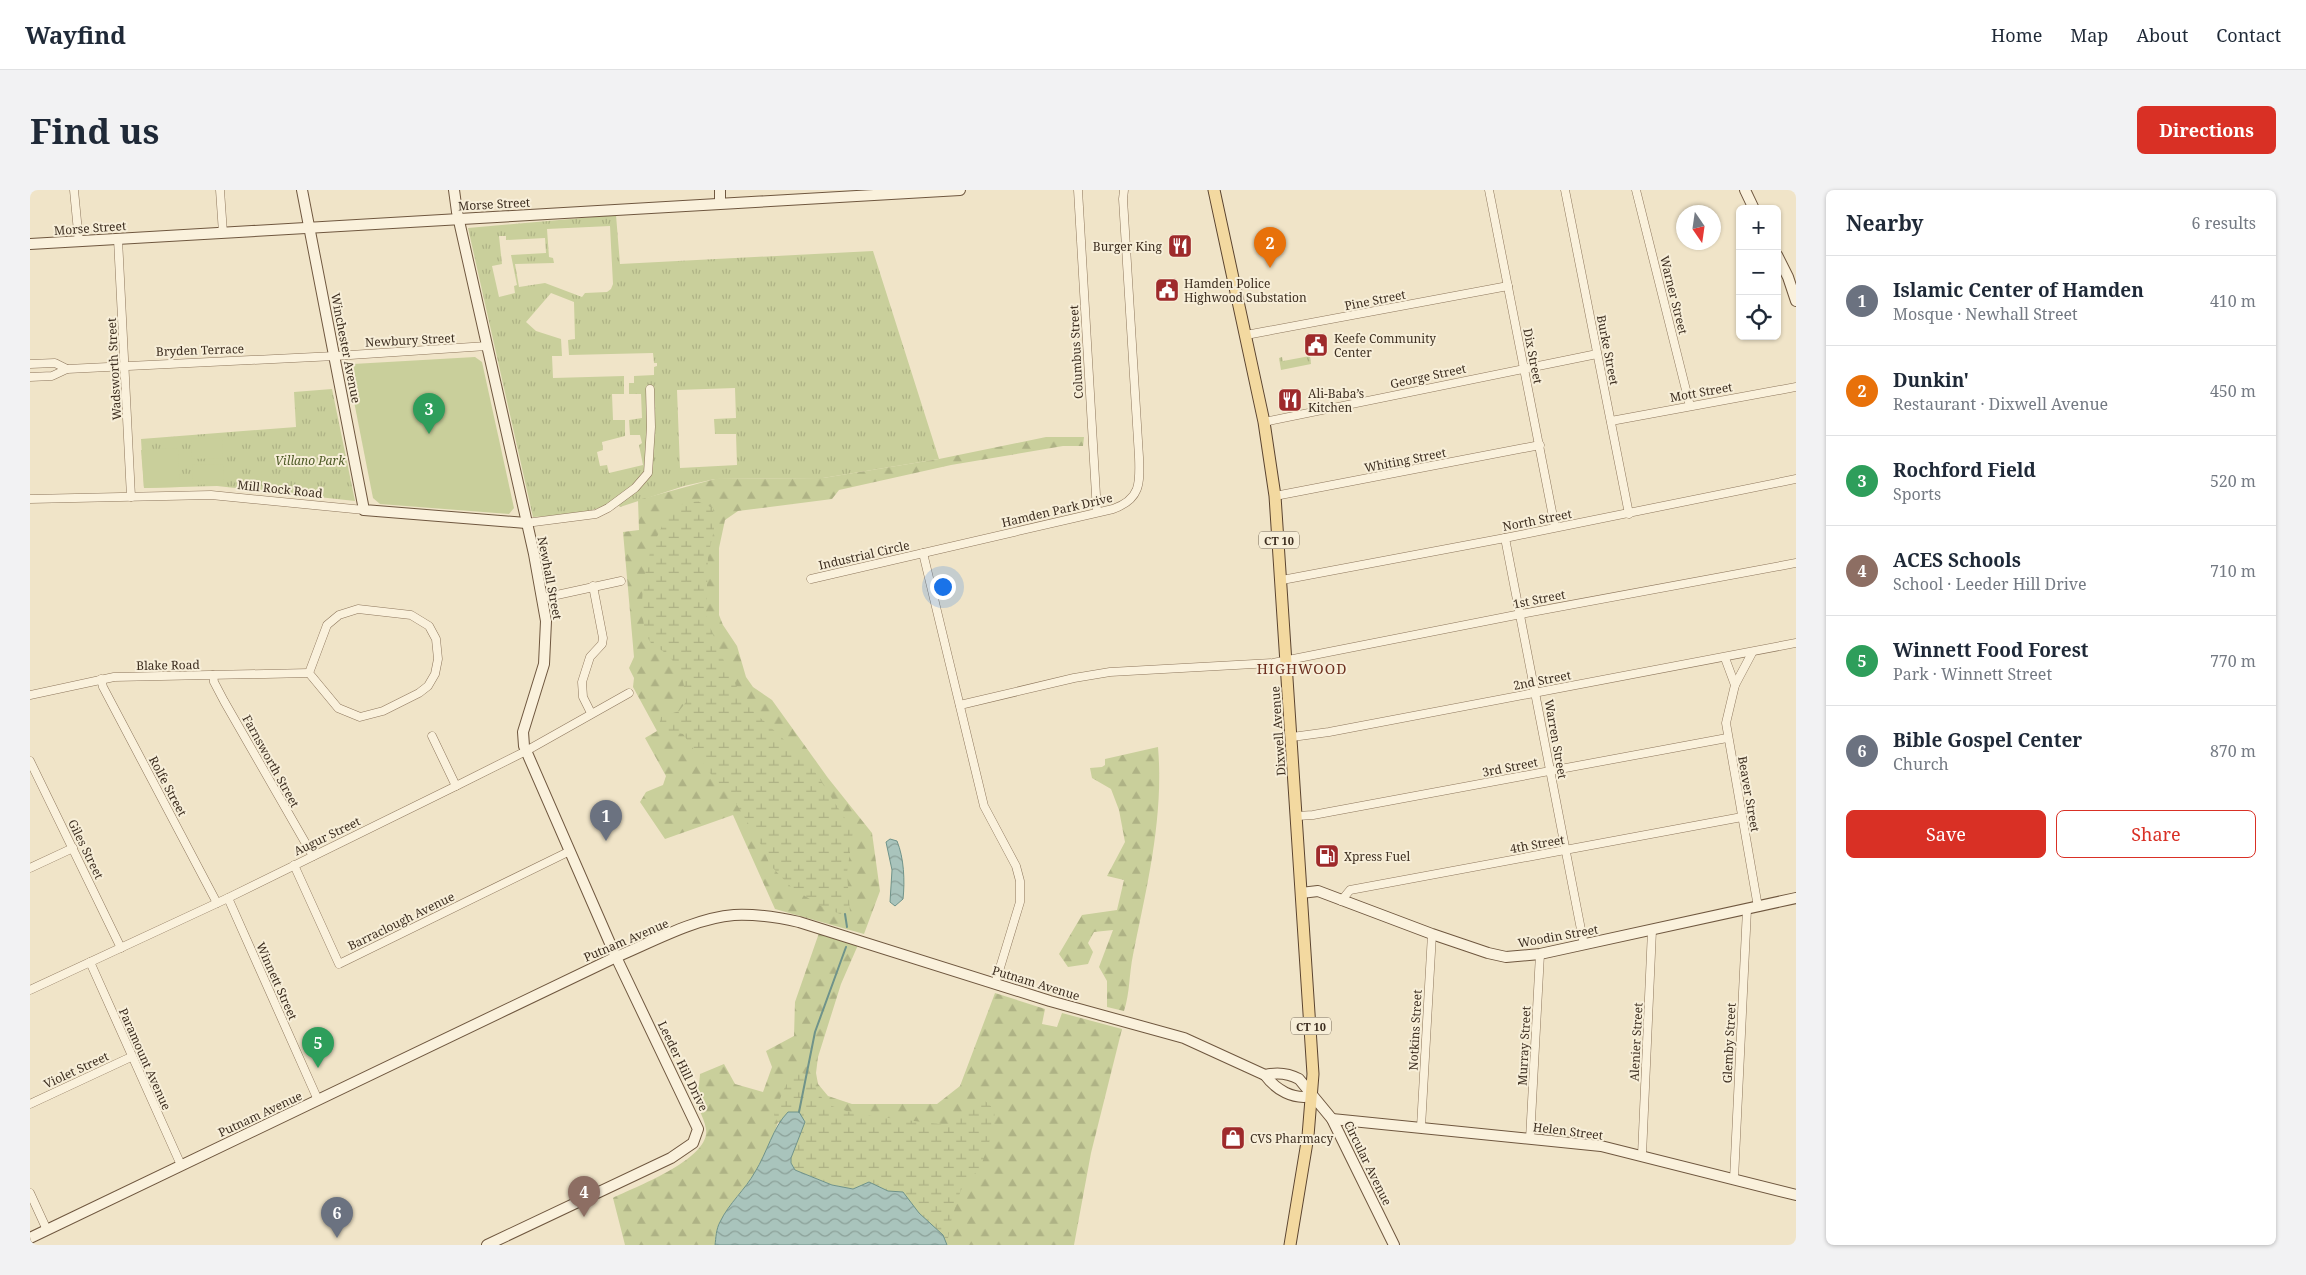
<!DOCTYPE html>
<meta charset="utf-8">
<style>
:root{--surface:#fff;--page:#f2f2f3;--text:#1f2937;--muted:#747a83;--line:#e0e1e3;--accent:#d93025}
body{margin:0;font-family:"Noto Serif",serif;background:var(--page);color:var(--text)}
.controls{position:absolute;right:15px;top:15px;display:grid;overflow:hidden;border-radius:8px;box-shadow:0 1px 4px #0004}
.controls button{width:45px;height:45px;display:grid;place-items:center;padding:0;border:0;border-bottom:1px solid var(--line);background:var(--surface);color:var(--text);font:25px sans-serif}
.compass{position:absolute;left:1646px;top:15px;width:45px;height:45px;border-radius:50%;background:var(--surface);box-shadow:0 1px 4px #0004;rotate:167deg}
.you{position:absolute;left:912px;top:396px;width:18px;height:18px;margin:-12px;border:4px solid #fff;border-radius:50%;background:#1a73e8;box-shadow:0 0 0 8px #1a73e833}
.badge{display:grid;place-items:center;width:32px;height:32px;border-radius:50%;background:var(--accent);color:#fff;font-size:16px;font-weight:700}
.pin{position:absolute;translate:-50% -41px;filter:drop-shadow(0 1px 2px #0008)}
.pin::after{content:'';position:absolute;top:26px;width:18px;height:15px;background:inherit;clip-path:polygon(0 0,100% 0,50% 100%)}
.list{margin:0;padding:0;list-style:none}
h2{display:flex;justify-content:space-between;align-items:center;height:65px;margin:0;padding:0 20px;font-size:21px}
h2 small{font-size:16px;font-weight:400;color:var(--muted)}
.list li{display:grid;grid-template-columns:32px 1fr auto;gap:15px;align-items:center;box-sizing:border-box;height:90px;padding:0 20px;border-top:1px solid var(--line)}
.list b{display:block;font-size:19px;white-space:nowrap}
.list p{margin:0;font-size:16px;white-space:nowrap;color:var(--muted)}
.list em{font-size:16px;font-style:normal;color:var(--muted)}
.actions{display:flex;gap:10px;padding:15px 20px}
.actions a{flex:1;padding:11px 0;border:1px solid var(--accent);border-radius:8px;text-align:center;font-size:18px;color:var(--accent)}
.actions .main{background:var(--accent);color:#fff}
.icon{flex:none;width:28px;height:28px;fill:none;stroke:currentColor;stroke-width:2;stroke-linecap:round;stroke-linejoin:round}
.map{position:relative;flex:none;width:1766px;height:1055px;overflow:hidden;border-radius:8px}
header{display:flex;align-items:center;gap:30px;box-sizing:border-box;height:70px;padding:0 25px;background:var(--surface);border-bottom:1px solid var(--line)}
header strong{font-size:24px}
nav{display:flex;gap:28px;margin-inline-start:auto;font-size:18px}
.intro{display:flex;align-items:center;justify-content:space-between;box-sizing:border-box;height:120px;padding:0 30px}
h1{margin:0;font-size:35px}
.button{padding:12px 22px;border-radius:8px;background:var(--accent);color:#fff;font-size:18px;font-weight:700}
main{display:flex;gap:30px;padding:0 30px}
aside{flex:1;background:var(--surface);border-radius:8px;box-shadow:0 1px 4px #0004}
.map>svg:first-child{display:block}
.grass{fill:url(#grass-tufts);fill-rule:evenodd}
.forest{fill:url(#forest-firs)}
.wetland{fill:url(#wetland-marsh)}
.garden{fill:#c9cf9b}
.water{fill:url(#water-waves);stroke:#6f938a}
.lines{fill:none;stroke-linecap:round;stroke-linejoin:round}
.stream{stroke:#6f938a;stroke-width:2}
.street-casing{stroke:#8d765c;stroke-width:9}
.secondary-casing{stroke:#6f573f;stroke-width:12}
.primary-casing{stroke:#5b4430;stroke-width:13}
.street{stroke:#faf1dc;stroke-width:8}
.secondary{stroke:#faf1dc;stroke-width:10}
.primary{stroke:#f3d9a0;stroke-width:11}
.labels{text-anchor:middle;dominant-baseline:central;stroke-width:4;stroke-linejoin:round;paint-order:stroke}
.shield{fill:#f7eed8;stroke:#756857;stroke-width:1}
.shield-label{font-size:11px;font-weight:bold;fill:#3d2e20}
.street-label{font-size:12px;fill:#3d2e20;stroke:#f7eed8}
.poi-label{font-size:12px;fill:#3d2e20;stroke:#f7eed8;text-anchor:start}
.park-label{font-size:12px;font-style:italic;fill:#4d5a26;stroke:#f7eed8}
.neighbourhood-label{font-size:14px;letter-spacing:1px;fill:#6b2e1e;stroke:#f7eed8}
</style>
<header>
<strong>Wayfind</strong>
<nav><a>Home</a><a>Map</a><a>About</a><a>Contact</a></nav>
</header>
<div class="intro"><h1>Find us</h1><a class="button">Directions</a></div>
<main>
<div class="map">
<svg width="1766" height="1055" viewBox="0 0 1766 1055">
<defs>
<pattern id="grass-tufts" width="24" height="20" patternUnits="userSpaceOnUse" patternTransform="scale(1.25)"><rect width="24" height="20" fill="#c9cf9b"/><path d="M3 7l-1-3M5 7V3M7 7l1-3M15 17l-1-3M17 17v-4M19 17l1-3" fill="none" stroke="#aeb285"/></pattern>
<pattern id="forest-firs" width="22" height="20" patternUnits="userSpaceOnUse" patternTransform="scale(1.25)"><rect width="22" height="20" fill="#c9cf9b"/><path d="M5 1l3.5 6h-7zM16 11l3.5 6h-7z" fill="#aeb285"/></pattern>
<pattern id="wetland-marsh" width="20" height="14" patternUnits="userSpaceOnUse" patternTransform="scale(1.25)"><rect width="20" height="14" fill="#c9cf9b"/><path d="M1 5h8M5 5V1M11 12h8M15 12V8" fill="none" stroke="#aeb285"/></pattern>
<pattern id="water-waves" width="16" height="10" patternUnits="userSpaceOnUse" patternTransform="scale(1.25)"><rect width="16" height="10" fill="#a9c4bc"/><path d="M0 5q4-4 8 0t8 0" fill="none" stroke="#8ba098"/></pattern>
</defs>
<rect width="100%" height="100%" fill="#f0e4c8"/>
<g class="grass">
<path d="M586,25l4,49 253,-13 66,208 -116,19 -108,1 -31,7 -64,21 -5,-6c-26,14 -53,14 -82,16l-65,-289zM580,36l3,58 -2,5 -4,3 -22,1 -3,4 -37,-14 -26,4 -4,-23 39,-1 -1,-5 -4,-1 -2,-28zM469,46h7v4l39,-2 1,15 -35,2 6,30 -3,1 1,7 -16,4 -7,-31 10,-2zM521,103l23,9 1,37 -7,1 1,15 84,-2 1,10h3v3l-3,1v8l-20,1v7h-5v11h12l1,24 -13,2 1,15h10l2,8 -3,2 4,20 -34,8 -2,-8 -7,1 -3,-14 6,-2 -1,-8 23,-6v-16h-12l-1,-26h12v-18l-71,2 -1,-22h10l-1,-17 -25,-8 -10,-9zM705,198l1,30 -22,1 1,15h21l1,31 -57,3 -3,-78z"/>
<polygon points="1280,166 1281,174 1251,180 1249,168 1252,167 1253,171"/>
<polygon points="302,199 325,311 187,296 114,298 111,249 266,237 264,202"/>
</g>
<g class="forest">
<polygon points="1016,247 1054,247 1053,256 1033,256 921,275 809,300 802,309 708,321 695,330 689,358 689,425 693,435 707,456 716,487 723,497 742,510 798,588 842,643 850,701 834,744 745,719 703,625 635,649 610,612 616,602 633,595 636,586 615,548 627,541 603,497 604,488 599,478 604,467 593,342 609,340 608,310 685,289 793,288 909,269"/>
<path d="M1128,557c6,70 -11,139 -25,208 -4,19 -3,38 -9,56l-17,-4v-26l-8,-14 14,-37 -19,2 -6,11 5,9 -5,12 -20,3 -9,-13 23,-39 35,-5 7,-30 -17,-4 18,-34 -6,-32 -8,-21 -19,-11 -2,-10 12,-1 3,-2v-6z"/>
<path d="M789,743l39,12 -17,39 -23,73 -2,16 2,11 10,12 24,8h85l23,-18 35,-93 50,16 -3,15 15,3 5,-14 60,16 -31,124 -17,92h-127l-169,-123c-6,18 -13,37 -24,53 -20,28 -33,33 -39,70h-90l-12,-47c22,-11 98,-39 93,-69 -2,-13 -12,-28 -17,-39l10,-5 1,-11 24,-10 11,20 28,8 9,-25 -6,-16 28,-15 1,-34z"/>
</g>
<g class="wetland">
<path d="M667,311l16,7 1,22 -6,26 -2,60 14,37 19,38 12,18 45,42 19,21 38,59 -6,42 3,39 -10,2 -19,-8 -29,-18 -22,-23 -7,-17 -29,-48 -24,-27 -27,-39 -16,-3 -8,-6 2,-8 18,-6 7,-9c-1,-20 -6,-37 -22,-50 -5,-4 -13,-7 -15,-12 -12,-24 -6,-62 1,-87 6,-16 15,-30 19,-46z"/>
<polygon points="764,880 777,885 796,914 825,924 918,935 934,922 954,910 965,920 963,941 951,976 931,1000 922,1027 917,1054 913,1045 888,1023 873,1002 858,1001 839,993 823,999 802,995 765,980 761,973 761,968 775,932 758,922 748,932 744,925 753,901"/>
</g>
<g class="garden">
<polygon points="445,167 452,172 484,318 479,324 350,314 343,308 318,181 323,174"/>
<polygon points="192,248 193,268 162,269 161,249"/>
<polygon points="148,258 150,297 114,298 111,260"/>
<polygon points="193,274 194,294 163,295 162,275"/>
</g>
<g class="water">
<path d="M860,649l7,2c7,17 8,40 6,58l-8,7 -5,-4 2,-32 -6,-28z"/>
<path d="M758,922h11l6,10 -14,36v5l4,7 37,15 21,4 16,-7 19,9 15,1 16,21 24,22 4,10h-232c1,-7 1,-16 5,-23 9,-19 25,-32 35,-50 12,-19 18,-45 33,-60z"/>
</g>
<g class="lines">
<g class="stream">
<polyline points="815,724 817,737"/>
<polyline points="769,922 785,842 816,757"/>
</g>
<defs>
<g id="street">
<polyline points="44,0 49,52"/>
<polyline points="190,0 193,43"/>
<polyline points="1048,0 1067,322"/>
<polyline points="1459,0 1525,337"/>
<polyline points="1535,0 1599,324"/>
<polyline points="1606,0 1660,216"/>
<polyline points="88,49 101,307"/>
<polyline points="1216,145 1478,96"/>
<polyline points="0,174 25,173 37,179"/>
<polyline points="0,187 22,186 37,179 305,166 457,156"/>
<polyline points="1581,231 1766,197"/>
<polyline points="1234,232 1567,164"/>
<polyline points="1245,306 1510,255"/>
<polyline points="0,309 181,305 334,320"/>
<polyline points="496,333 566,324 578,318 605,298 618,283 621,237 620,199"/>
<polyline points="1475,348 1554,755"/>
<polyline points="893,363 954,616 986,676 990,691 990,712 965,794"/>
<path d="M781,389l302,-70c28,-10 27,-26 26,-52l-16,-258 1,-9"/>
<polyline points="1252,390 1475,348 1766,289"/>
<polyline points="513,408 591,391"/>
<polygon points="328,419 381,425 399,436 406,449 408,469 405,484 398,496 389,503 353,521 330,527 308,518 279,483 297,435 309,425"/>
<polyline points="1722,463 1705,495 1696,533 1728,717"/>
<polyline points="1695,468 1705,495"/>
<polyline points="183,485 184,492 194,511 283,666"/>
<polyline points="71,489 73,497 187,713"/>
<polyline points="0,505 84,487 279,483"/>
<polyline points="930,515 1044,488 1080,482 1243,473 1491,424 1766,373"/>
<polyline points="561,523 553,507 552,492 560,467 572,454 573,448 563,396"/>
<polyline points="402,546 426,596"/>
<polyline points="1262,547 1299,542 1766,453"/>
<polyline points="0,571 91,758"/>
<polyline points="1267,626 1283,625 1697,548"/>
<polyline points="264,675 309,774 540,661"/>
<polyline points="0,678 43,658"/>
<polyline points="198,708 288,910"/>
<polyline points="1311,711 1320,700 1712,627"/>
<polyline points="60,772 151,975"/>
<polyline points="0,800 198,708 426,596 496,561 599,503"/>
<polyline points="0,914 101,867"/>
<polyline points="1391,937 1402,744"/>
<polyline points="1500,949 1510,764"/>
<polyline points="1612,965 1622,740"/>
<polyline points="1704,989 1717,719"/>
<polyline points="0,1003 17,1040"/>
</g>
<g id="secondary">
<polyline points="272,0 334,320 496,333"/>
<polyline points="424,0 427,22 504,364 516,431 514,474 493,542 494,556 586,767 668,939 663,953 641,968 457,1055"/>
<polyline points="1715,0 1724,19"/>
<polyline points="690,13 690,0"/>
<polyline points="0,54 930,0"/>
<polyline points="1747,65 1758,87 1766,111"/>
<polyline points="1271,703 1288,701 1402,744 1458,763 1476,767 1510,764 1766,708"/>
<path d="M1235,885c12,-3 23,-2 34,4l33,40 62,126"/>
<polyline points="1302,929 1571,956 1766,1005"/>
<path d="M0,1048l586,-281c36,-15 79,-39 118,-42 22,-1 43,2 65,7l251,79 134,37 81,37c11,15 28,25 47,21"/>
</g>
<polyline id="primary" points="1184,0 1234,232 1245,306 1283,884 1278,946 1260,1055"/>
</defs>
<use href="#street" class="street-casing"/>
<use href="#secondary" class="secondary-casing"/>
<use href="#primary" class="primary-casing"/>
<use href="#street" class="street"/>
<use href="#secondary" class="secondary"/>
<use href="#primary" class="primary"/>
</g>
<defs>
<symbol id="restaurant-square" viewBox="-11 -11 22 22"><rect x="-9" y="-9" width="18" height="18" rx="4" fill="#9e2a2b" stroke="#f7eed8"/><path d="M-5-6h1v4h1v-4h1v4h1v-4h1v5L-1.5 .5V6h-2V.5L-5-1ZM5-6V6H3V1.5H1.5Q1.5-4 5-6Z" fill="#fff"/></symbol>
<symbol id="civic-square" viewBox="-11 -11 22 22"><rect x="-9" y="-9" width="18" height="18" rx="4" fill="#9e2a2b" stroke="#f7eed8"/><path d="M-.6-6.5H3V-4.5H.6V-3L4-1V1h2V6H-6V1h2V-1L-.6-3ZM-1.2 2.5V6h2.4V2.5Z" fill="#fff"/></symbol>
<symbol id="fuel-square" viewBox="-11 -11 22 22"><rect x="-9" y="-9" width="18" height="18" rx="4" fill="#9e2a2b" stroke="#f7eed8"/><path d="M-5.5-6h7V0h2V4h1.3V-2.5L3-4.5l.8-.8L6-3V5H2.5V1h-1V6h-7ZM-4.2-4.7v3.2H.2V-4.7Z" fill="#fff"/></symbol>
<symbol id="shop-square" viewBox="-11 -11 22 22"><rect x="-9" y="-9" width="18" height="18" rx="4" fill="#9e2a2b" stroke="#f7eed8"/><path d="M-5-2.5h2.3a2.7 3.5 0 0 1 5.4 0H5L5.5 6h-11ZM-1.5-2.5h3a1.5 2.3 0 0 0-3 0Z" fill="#fff"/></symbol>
</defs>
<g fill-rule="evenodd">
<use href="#restaurant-square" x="1136" y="42" width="28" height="28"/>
<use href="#civic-square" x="1123" y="86" width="28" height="28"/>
<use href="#civic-square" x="1272" y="141" width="28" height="28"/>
<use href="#restaurant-square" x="1246" y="196" width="28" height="28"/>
<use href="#fuel-square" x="1283" y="652" width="28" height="28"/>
<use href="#shop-square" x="1189" y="934" width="28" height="28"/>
</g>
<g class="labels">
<g class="shield">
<rect x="1229" y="341.5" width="40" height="17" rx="4"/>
<rect x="1261" y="827.5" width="40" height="17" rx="4"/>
</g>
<g class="shield-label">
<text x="1249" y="350">CT 10</text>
<text x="1281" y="836">CT 10</text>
</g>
<g class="street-label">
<text transform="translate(464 14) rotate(-3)">Morse Street</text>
<text transform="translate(60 38) rotate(-4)">Morse Street</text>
<text transform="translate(1644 105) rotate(76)">Warner Street</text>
<text transform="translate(1345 110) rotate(-11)">Pine Street</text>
<text transform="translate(380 150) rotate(-3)">Newbury Street</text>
<text transform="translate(316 158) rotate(79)">Winchester Avenue</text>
<text transform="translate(170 160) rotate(-2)">Bryden Terrace</text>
<text transform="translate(1578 160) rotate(79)">Burke Street</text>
<text transform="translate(1046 162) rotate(-93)">Columbus Street</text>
<text transform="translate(1503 166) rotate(79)">Dix Street</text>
<text transform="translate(84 179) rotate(-93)">Wadsworth Street</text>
<text transform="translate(1398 186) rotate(-12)">George Street</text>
<text transform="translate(1671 202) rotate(-10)">Mott Street</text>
<text transform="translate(1375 270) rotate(-11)">Whiting Street</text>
<text transform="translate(250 299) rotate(6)">Mill Rock Road</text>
<text transform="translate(1027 320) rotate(-13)">Hamden Park Drive</text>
<text transform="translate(1507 330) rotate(-11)">North Street</text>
<text transform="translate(834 365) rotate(-13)">Industrial Circle</text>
<text transform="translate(520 388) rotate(79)">Newhall Street</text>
<text transform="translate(1509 409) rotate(-11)">1st Street</text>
<text transform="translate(138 475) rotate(-1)">Blake Road</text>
<text transform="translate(1512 490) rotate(-11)">2nd Street</text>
<text transform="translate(1248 541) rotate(-94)">Dixwell Avenue</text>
<text transform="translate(1526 549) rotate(80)">Warren Street</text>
<text transform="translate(241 571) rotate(61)">Farnsworth Street</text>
<text transform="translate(1480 577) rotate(-11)">3rd Street</text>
<text transform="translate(138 596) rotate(62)">Rolfe Street</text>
<text transform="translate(1719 604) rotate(80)">Beaver Street</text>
<text transform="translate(297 646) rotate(-26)">Augur Street</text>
<text transform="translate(1507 654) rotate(-10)">4th Street</text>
<text transform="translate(56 659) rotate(64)">Giles Street</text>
<text transform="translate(371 731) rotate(-26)">Barraclough Avenue</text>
<text transform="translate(1528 746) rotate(-10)">Woodin Street</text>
<text transform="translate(596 750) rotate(-23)">Putnam Avenue</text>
<text transform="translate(247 791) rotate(66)">Winnett Street</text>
<text transform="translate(1006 793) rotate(17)">Putnam Avenue</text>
<text transform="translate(1385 840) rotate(-87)">Notkins Street</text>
<text transform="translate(1606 852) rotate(-87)">Alenier Street</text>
<text transform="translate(1699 853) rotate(-87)">Glemby Street</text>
<text transform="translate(1494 856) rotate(-87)">Murray Street</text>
<text transform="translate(115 869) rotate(66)">Paramount Avenue</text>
<text transform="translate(653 876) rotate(64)">Leeder Hill Drive</text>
<text transform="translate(46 880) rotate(-25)">Violet Street</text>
<text transform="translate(230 924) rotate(-25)">Putnam Avenue</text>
<text transform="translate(1538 941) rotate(7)">Helen Street</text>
<text transform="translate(1338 973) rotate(64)">Circular Avenue</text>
</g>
<g class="poi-label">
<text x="1132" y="56" text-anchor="end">Burger King</text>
<text x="1154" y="93">Hamden Police<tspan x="1154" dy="14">Highwood Substation</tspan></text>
<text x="1304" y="148">Keefe Community<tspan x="1304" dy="14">Center</tspan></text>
<text x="1278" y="203">Ali-Baba’s<tspan x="1278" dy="14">Kitchen</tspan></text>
<text x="1314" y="666">Xpress Fuel</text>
<text x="1220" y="948">CVS Pharmacy</text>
</g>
<g class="park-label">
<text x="280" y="270">Villano Park</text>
</g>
<g class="neighbourhood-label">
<text x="1272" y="478">HIGHWOOD</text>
</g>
</g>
</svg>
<div class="controls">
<button>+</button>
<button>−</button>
<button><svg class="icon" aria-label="locate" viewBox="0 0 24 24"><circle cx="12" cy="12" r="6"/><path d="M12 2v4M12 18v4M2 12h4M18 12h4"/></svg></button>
</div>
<svg class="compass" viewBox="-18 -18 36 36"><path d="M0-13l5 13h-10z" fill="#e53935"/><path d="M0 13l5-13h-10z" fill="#747a83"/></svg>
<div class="you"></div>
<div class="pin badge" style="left:576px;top:651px;background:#6b7280">1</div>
<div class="pin badge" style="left:1240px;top:78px;background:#e8710a">2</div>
<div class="pin badge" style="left:399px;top:244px;background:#2e9e5b">3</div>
<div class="pin badge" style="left:554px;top:1027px;background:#8d6e63">4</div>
<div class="pin badge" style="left:288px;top:878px;background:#2e9e5b">5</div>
<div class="pin badge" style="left:307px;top:1048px;background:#6b7280">6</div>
</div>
<aside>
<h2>Nearby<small>6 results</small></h2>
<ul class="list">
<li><span class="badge" style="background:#6b7280">1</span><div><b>Islamic Center of Hamden</b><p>Mosque · Newhall Street</p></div><em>410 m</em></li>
<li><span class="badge" style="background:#e8710a">2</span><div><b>Dunkin'</b><p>Restaurant · Dixwell Avenue</p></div><em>450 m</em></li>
<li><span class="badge" style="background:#2e9e5b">3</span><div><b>Rochford Field</b><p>Sports</p></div><em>520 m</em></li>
<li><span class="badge" style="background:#8d6e63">4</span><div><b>ACES Schools</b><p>School · Leeder Hill Drive</p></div><em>710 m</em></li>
<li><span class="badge" style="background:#2e9e5b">5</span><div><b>Winnett Food Forest</b><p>Park · Winnett Street</p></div><em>770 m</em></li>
<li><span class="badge" style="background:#6b7280">6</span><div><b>Bible Gospel Center</b><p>Church</p></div><em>870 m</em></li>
</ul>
<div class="actions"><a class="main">Save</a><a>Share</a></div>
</aside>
</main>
